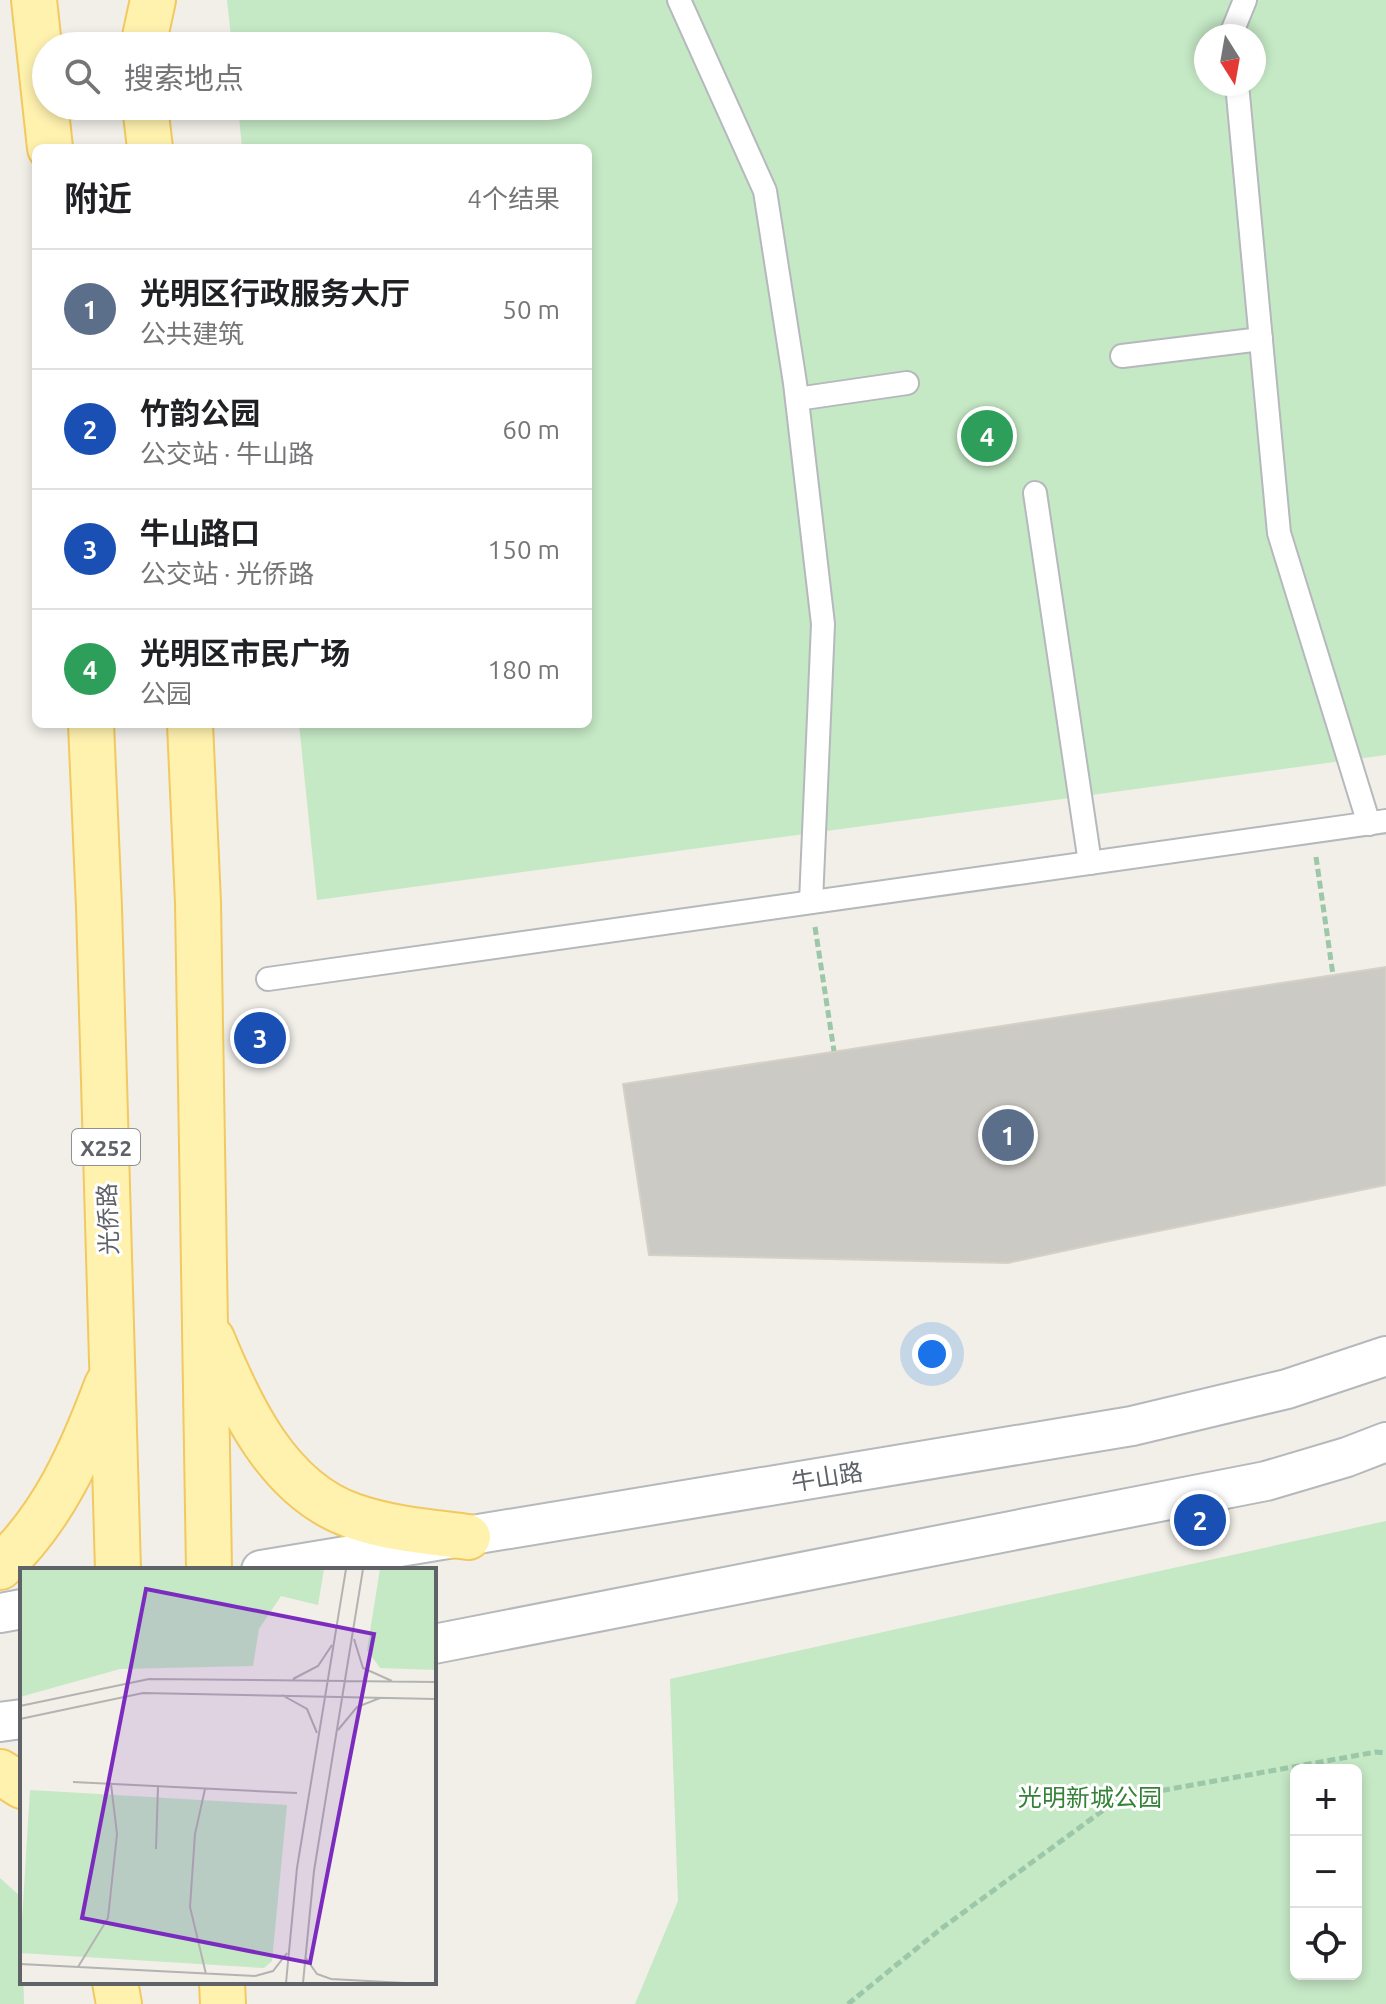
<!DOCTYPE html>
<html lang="zh">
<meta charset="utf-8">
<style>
:root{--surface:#fff;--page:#f6f6f6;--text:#202124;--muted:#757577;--line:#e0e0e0;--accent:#0f766e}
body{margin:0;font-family:Ubuntu,"Noto Sans SC",sans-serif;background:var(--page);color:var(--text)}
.controls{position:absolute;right:24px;bottom:24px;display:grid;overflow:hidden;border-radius:12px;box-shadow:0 4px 12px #0003}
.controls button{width:72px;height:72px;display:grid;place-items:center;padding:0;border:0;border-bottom:2px solid var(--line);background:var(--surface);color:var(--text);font:40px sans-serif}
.compass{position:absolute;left:1194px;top:24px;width:72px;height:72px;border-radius:50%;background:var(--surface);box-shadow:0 4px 12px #0003;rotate:169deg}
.you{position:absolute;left:932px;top:1354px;width:28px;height:28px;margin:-20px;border:6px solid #fff;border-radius:50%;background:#1a73e8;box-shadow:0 0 0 12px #1a73e833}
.badge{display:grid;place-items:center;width:52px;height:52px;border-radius:50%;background:var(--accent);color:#fff;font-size:26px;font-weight:700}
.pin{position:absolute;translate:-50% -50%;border:4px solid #fff;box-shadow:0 2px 8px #0006}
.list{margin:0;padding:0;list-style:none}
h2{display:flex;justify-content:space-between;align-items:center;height:104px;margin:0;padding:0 32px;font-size:34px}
h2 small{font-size:26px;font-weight:400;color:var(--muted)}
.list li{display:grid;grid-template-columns:52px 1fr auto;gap:24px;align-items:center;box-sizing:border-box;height:120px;padding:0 32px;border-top:2px solid var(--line)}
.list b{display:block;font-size:30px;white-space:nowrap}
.list p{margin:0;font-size:26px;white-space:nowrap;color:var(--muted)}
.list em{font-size:26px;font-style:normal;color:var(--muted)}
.icon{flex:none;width:44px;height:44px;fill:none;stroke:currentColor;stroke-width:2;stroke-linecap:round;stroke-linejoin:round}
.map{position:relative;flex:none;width:1386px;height:2004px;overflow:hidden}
.search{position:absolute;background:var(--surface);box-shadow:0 4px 12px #0003;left:32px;top:32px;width:560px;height:88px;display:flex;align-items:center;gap:20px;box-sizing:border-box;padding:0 28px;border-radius:44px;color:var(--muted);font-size:30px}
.panel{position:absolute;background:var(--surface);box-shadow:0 4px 12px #0003;left:32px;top:144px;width:560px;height:584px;border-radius:12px}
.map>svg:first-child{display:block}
.green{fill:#c5e8c5;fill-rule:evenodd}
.building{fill:#cccac5;stroke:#d6d1c6;stroke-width:2}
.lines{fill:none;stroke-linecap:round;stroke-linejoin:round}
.pedestrian-casing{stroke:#b5b8bc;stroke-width:26}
.tertiary-casing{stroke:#b5b8bc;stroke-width:42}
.primary-casing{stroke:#f2c960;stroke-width:48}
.path{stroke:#9cc7a9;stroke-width:5;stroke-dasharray:8 4;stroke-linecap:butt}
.pedestrian{stroke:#fff;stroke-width:22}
.tertiary{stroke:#fff;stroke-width:38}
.primary{stroke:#fff2af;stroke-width:44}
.labels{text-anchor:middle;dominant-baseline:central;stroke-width:6;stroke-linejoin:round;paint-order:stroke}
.shield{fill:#fff;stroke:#8f9295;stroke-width:2}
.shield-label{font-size:22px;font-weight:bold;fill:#5f6368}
.street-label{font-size:24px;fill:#5f6368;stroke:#fff}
.park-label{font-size:24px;fill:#348238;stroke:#fff}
.inset-road{fill:none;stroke:#b3b3b1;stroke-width:2}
.view{fill:#7b2cbf;fill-opacity:0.15;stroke:#7b2cbf;stroke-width:4}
.inset-edge{fill:none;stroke:#5f6368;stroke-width:4}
</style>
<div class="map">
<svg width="1386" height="2004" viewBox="0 0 1386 2004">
<rect width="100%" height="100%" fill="#f1efe8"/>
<g class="green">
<path d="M227,0h1159v755l-1069,145 -18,-176h289v-576h-346l-4,-42h340v-60h-346zM1206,36h48v48h-48z"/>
<path d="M1386,1521v483h-751l43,-103 -8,-222zM1356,1770v204h-60v-204z"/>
<polygon points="0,1878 21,1897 24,2004 0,2004"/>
</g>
<polygon class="building" points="1386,967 1386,1185 1114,1240 1008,1263 649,1255 623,1084"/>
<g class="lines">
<defs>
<g id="pedestrian">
<polyline points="679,0 765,191 795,383 823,624 811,902"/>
<polyline points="1233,36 1232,32 1245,0"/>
<polyline points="1237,84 1279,533 1369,824"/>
<polyline points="1122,356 1261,339"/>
<polyline points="797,399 907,383"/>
<polyline points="1035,493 1090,863"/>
<polyline points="268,979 1386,821"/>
</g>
<g id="tertiary">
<polyline points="261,1570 1132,1426 1287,1389 1386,1356"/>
<polyline points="0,1613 22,1609"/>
<polyline points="434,1644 1266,1481 1347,1457 1386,1442"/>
<polyline points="0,1722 22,1719"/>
</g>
<g id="primary">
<polyline points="34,0 50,148"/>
<polyline points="143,46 153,0"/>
<polyline points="145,106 150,148"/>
<polyline points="91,724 99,907 118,1570"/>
<polyline points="190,724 198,903 209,1570"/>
<path d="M212,1339c28,68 66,151 141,177 37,13 76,16 115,21"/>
<path d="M0,1567c53,-49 82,-115 107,-182"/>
<polyline points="0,1772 22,1786"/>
<polyline points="115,1982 119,2004"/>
<polyline points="222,1982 223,2004"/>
</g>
</defs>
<use href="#pedestrian" class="pedestrian-casing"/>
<use href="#tertiary" class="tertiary-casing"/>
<use href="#primary" class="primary-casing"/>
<g class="path">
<polyline points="1316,857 1333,975"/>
<polyline points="815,927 834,1051"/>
<polyline points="848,2004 942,1928 1120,1798 1376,1752 1386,1753"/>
</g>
<use href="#pedestrian" class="pedestrian"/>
<use href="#tertiary" class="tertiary"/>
<use href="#primary" class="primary"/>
</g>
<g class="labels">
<rect class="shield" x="72" y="1129" width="68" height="36" rx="6"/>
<g class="shield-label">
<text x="106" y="1147">X252</text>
</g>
<g class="street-label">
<text transform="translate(108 1219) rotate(-92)">光侨路</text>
<text transform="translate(827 1477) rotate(-9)">牛山路</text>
</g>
<g class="park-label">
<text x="1090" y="1797">光明新城公园</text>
</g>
</g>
<g transform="translate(20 1568)">
<rect width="416" height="416" fill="#f1efe8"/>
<path d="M0,1h304l-6,36 -37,-9 -22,33 -6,37 -133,3 -100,28zM360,1h56v101l-56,-2 -13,-18zM10,222l257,15 -15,156 -8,7 -244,-15z" fill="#c5e8c5"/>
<path class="inset-road" d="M334,71l9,29 29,13M273,111l25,-13 14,-21M262,127l25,14 10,24M0,138l129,-27 287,3M0,151l123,-26 293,6M318,162l19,-23 23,-9M0,201l1,-63M53,214l224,11M185,221l-10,45 -5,73 16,67M136,281l2,-63M285,389l12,17 14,5 74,4M0,396l235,12M58,399l30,-49 9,-84 -6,-50M235,408l18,-5 14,-18M266,415l11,-115 49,-299M283,415l11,-112 49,-302"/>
<path class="view" d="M126,21l228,45 -64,329 -228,-45z"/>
<rect width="416" height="416" class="inset-edge"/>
</g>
</svg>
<div class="controls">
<button>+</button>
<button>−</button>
<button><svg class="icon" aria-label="locate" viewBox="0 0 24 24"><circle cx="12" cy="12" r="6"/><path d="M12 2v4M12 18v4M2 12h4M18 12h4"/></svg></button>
</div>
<svg class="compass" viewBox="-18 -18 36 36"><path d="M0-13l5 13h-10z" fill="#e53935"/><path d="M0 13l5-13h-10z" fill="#757577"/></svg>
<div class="you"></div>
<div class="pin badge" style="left:1008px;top:1135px;background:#5c6f8a">1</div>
<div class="pin badge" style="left:1200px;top:1520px;background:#1a4fb4">2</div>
<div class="pin badge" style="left:260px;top:1038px;background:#1a4fb4">3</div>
<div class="pin badge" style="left:987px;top:436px;background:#2e9e5b">4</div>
<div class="search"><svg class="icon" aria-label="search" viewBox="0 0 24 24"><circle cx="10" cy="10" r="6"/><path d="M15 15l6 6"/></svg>搜索地点</div>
<section class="panel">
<h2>附近<small>4个结果</small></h2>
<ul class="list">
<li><span class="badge" style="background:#5c6f8a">1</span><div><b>光明区行政服务大厅</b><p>公共建筑</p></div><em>50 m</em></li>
<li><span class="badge" style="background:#1a4fb4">2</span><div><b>竹韵公园</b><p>公交站 · 牛山路</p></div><em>60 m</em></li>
<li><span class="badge" style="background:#1a4fb4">3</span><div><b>牛山路口</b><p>公交站 · 光侨路</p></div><em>150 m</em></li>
<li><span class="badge" style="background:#2e9e5b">4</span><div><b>光明区市民广场</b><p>公园</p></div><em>180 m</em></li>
</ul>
</section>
</div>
